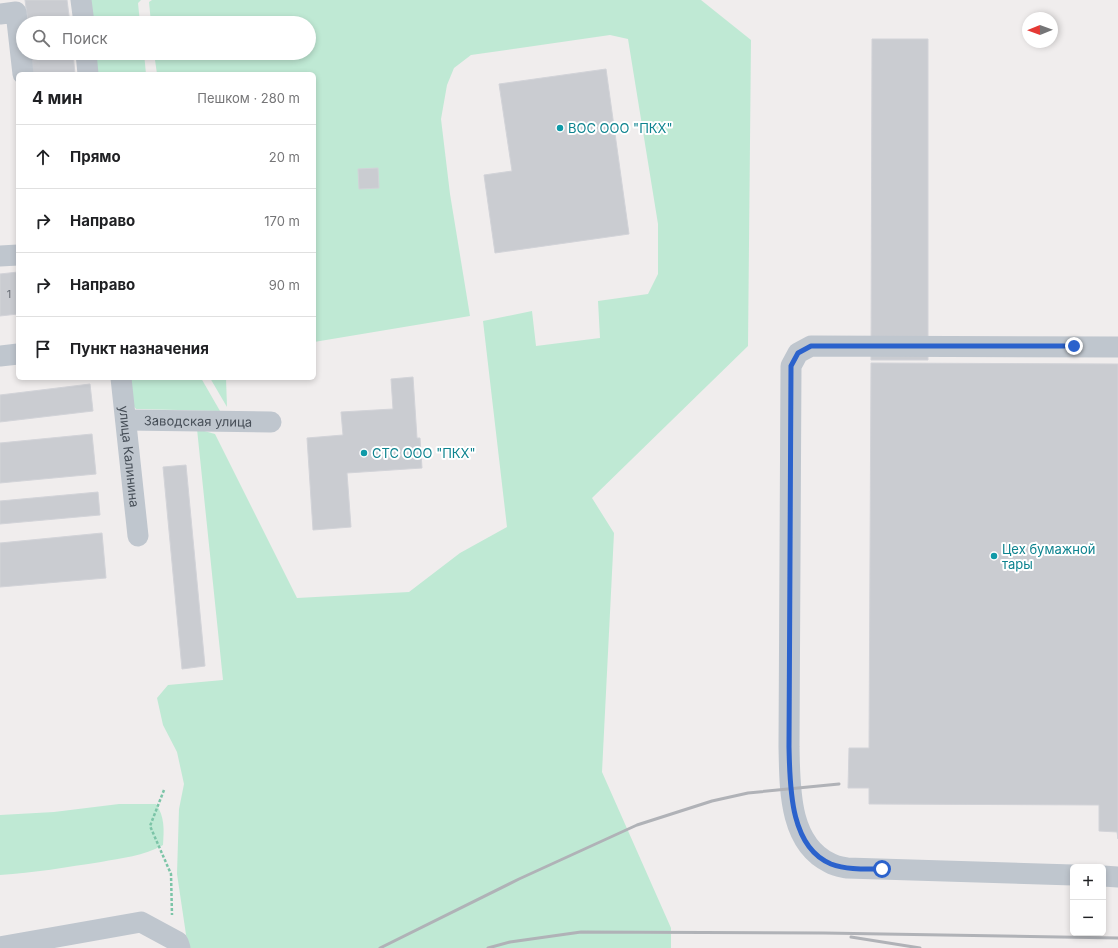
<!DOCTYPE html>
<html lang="ru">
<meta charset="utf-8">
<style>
:root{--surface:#fff;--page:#f6f6f6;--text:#202124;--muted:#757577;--line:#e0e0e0}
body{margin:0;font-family:Inter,sans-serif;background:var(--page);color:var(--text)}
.controls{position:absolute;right:12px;bottom:12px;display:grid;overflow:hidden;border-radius:6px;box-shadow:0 2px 6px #0003}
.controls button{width:36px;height:36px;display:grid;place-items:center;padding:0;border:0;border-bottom:1px solid var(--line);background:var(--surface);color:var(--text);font:20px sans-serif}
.compass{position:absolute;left:1022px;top:12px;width:36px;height:36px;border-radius:50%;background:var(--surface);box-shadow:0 2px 6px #0003;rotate:269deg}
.stop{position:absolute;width:12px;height:12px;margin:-9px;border:3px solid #2b62cc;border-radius:50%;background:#fff}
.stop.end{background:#2b62cc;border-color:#fff;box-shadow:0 1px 4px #0008}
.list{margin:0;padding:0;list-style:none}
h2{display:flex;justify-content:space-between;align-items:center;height:52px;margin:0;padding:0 16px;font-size:17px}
h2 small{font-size:13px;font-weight:400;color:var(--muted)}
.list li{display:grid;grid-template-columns:26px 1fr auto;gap:12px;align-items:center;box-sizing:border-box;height:64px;padding:0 16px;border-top:1px solid var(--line)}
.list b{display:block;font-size:15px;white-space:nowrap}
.list em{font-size:13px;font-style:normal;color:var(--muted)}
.icon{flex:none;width:22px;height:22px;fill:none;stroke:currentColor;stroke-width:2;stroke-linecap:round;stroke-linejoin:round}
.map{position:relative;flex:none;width:1118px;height:948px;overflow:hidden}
.search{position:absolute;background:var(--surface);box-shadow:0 2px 6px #0003;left:16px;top:16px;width:300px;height:44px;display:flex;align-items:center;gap:10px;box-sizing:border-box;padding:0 14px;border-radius:22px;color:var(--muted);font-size:15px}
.panel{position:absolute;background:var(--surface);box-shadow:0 2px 6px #0003;left:16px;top:72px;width:300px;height:308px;border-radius:6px}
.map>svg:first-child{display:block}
.green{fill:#bfe9d4}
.building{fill:#caccd1;stroke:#d2d3d8}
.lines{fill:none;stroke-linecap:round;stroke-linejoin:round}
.path{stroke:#7bc4a7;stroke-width:2.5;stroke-dasharray:3 2;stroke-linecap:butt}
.minor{stroke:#bfc6ce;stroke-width:21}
.rail{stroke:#b0b2b7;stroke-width:3}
.route{stroke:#2b62cc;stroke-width:5}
.culture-dot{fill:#0f9aa8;stroke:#fff;stroke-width:1.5}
.labels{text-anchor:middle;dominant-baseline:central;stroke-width:4;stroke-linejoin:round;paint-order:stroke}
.number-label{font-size:11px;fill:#686e76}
.culture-label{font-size:13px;fill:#0d838f;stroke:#fff;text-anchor:start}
.street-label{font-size:13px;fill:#474f58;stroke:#fff}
</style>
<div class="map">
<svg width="1118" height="948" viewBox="0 0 1118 948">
<rect width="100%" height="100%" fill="#f0eded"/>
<g class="green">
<polygon points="90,0 141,0 138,3 140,23 92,23"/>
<polygon points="152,0 701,0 751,40 748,346 592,498 614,533 602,772 671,928 671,948 188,948 177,874 179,809 184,784 177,752 163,725 157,698 168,685 223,680 197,429 215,434 297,598 409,592 460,553 507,527 483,321 532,311 536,346 600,338 598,301 648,294 658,274 658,224 628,39 610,35 471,55 454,68 447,85 441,119 450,194 470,316 314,342 314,74 157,74 154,53 309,53 309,23 151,23 149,2"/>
<polygon points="95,53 144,53 146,74 97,74"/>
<polygon points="129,378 201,378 220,411 136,409 133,405"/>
<polygon points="210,378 226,378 227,407"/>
<path d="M119,804h37c9,13 8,26 7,41 -19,11 -42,13 -62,17 -34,5 -67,11 -101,13v-60l54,-3z"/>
</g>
<g class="building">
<polygon points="25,0 67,0 70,23 28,23"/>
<polygon points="872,39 928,39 928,360 871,360"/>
<polygon points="30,53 73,53 75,74 33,74"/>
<polygon points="606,69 629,234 495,253 484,175 512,171 499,84"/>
<polygon points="378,168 379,188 359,189 358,169"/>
<polygon points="18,272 18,314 0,316 0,274"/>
<polygon points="871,363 1118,364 1118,839 1117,832 1099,831 1099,805 869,804 869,788 848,788 849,748 869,748"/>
<polygon points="413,377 417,438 420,438 422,468 347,473 351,527 313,530 307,438 343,435 341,412 393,409 391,379"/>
<polygon points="90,384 93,411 0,422 0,395"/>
<polygon points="92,434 96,474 0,483 0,443"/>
<polygon points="186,465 205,666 182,669 163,467"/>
<polygon points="98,492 100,515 0,524 0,501"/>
<polygon points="102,533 106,578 0,587 0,543"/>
</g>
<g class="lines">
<polyline class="path" points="164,790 150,826 171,874 172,915"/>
<g class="minor">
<polyline points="81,0 84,23"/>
<polyline points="0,14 16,12 23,74"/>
<polyline points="86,53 88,74"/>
<polyline points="0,256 18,255"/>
<polyline points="0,356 18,354"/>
<path id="s1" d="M121,378l17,158"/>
<path id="s2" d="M126,420l145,2"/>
<path d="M1073,875l-226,-7c-5,-1 -12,-2 -17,-5 -42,-20 -40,-77 -41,-116l2,-381 7,-13 13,-7 307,1"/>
<polyline points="1103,876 1118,877"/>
<polyline points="0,947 141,922 178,942 180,948"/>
</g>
<g class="rail">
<polyline points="851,937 920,948"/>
<polyline points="380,948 519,879 637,825 712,801 748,793 839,784"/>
<polyline points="488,948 510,942 581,932 824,933 1118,938"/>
</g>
</g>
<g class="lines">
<path class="route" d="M882,869c-17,0 -35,1 -51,-5 -42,-17 -41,-80 -42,-117l2,-381 7,-13 13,-7h263"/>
</g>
<g class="culture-dot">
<circle cx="560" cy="128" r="4"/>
<circle cx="364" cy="453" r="4"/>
<circle cx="994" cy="556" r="4"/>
</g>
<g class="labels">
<g class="number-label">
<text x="9" y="294">1</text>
</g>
<g class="culture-label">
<text x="568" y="128">ВОС ООО "ПКХ"</text>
<text x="372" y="453">СТС ООО "ПКХ"</text>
<text x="1002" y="549">Цех бумажной<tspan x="1002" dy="15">тары</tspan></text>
</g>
<g class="street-label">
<text stroke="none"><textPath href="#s2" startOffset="72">Заводская улица</textPath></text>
<text stroke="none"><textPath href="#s1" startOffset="79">улица Калинина</textPath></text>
</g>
</g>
</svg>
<div class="controls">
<button>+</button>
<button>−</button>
</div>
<svg class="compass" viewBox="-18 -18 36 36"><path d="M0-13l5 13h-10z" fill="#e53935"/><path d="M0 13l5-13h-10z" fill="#757577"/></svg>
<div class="stop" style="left:882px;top:869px"></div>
<div class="stop end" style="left:1074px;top:346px"></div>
<div class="search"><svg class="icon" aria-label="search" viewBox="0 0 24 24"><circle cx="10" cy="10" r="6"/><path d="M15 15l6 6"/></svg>Поиск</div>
<section class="panel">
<h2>4 мин<small>Пешком · 280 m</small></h2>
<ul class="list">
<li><svg class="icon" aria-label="ahead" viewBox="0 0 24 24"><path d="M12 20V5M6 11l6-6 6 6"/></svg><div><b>Прямо</b></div><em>20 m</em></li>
<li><svg class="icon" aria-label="right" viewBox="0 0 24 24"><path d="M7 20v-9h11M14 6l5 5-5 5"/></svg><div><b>Направо</b></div><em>170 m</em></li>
<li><svg class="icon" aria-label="right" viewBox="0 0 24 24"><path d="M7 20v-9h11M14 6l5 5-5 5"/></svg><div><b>Направо</b></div><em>90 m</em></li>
<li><svg class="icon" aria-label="arrive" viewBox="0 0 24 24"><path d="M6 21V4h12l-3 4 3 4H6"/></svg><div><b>Пункт назначения</b></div></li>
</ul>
</section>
</div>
